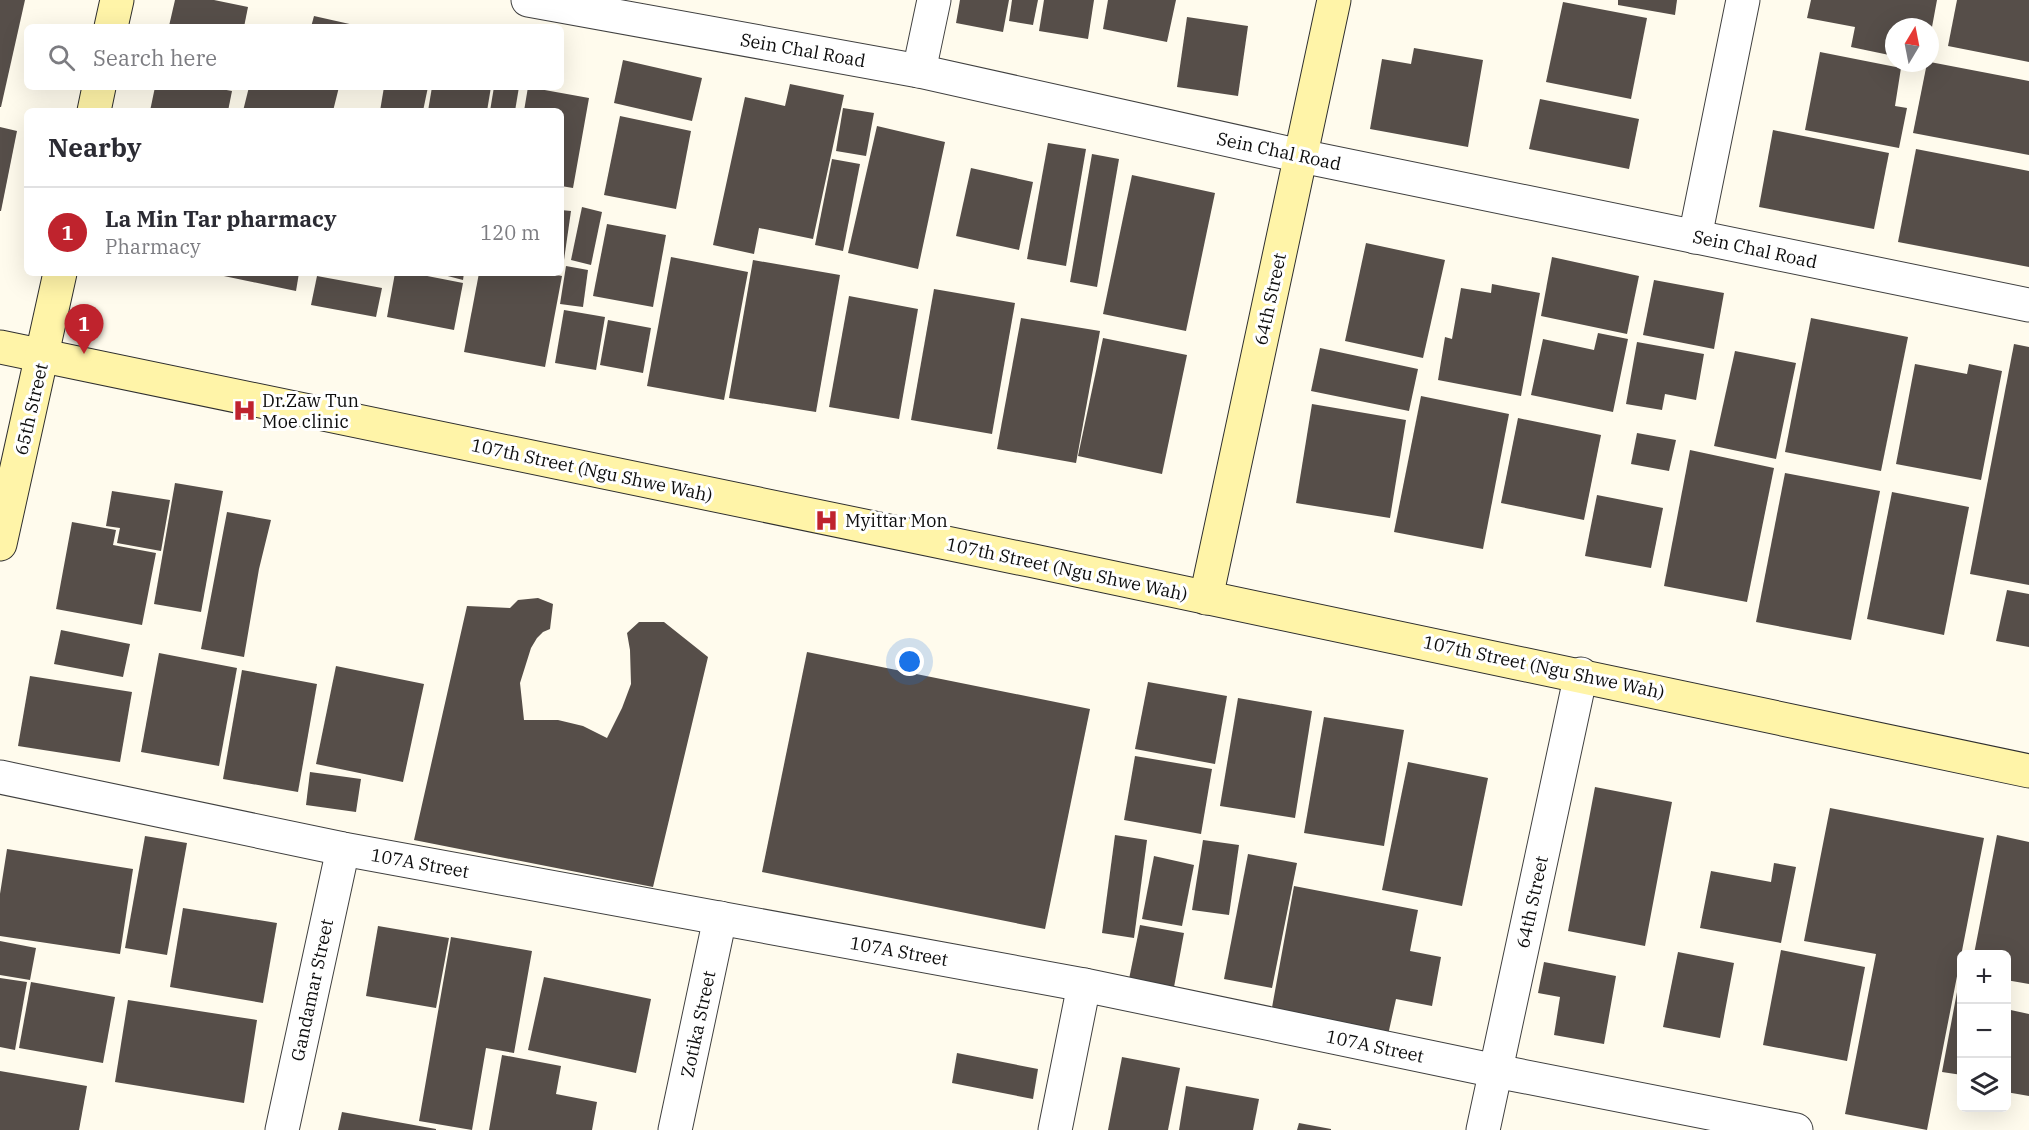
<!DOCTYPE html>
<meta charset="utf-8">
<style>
:root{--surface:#fff;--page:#f7f7f7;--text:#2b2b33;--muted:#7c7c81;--line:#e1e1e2;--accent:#bf232d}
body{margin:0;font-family:"IBM Plex Serif",serif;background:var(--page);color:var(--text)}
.controls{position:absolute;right:18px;bottom:18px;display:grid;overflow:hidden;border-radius:9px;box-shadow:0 6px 24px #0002}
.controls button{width:54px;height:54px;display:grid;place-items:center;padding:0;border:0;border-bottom:2px solid var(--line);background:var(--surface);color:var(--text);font:30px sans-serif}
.compass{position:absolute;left:1885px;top:18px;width:54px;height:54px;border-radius:50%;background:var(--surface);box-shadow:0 6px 24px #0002;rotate:10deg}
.you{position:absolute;left:910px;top:662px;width:21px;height:21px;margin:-15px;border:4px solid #fff;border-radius:50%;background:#1a73e8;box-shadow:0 0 0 9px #1a73e833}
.badge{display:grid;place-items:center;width:39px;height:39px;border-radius:50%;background:var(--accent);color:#fff;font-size:20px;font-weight:700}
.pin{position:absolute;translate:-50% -50px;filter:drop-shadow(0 2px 3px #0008)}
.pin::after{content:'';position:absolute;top:32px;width:21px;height:18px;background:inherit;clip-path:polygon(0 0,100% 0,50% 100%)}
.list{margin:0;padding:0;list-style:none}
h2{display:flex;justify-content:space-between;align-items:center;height:78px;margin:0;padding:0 24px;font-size:26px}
h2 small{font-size:20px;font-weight:400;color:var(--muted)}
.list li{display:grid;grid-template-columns:39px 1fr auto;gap:18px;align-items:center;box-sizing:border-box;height:90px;padding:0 24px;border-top:2px solid var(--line)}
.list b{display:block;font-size:22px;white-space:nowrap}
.list p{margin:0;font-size:20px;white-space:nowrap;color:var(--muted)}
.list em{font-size:20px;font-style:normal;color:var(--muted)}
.icon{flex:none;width:33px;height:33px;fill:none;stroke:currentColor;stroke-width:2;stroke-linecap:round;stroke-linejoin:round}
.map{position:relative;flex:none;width:2029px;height:1130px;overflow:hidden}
.search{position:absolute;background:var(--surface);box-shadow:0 6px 24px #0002;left:24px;top:24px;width:540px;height:66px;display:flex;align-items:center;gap:15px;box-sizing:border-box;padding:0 21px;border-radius:9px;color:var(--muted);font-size:22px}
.panel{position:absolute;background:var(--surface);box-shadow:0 6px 24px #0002;left:24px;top:108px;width:540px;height:168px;border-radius:9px}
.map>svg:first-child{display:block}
.building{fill:#564e49}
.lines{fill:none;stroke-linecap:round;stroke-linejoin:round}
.street-casing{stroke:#404040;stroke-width:35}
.secondary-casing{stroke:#2f2f2f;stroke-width:35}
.street{stroke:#fff;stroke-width:33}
.secondary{stroke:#fff4a8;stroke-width:33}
.labels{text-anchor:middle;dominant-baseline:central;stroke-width:6;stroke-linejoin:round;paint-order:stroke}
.street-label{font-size:18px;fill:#0d0d0d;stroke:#fff}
.poi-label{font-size:18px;fill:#0d0d0d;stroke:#fff;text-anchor:start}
</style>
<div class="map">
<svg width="2029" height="1130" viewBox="0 0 2029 1130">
<rect width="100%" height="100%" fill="#fffbed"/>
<g class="building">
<polygon points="0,0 25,0 1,107 0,107"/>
<polygon points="175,0 214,0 248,7 244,27 169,26"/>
<polygon points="960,0 1009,0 1003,32 956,23"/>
<polygon points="1012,0 1038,0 1033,25 1009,21"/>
<polygon points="1044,0 1094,0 1088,39 1039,31"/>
<polygon points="1108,0 1176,0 1167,42 1103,29"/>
<polygon points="1618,0 1677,0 1675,15 1618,5"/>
<polygon points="1811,0 1937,0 1932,27 1894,27 1894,56 1851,47 1855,27 1807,18"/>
<polygon points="1957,0 2029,0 2029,62 1948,46"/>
<polygon points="1563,2 1647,18 1631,99 1546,82"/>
<polygon points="314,16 354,25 353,27 311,27"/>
<polygon points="1187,17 1248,26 1238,96 1177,87"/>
<polygon points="1414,48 1483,60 1468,147 1370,129 1382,59 1411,64"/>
<polygon points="1820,52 1901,68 1895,106 1907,108 1899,148 1805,130"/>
<polygon points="623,60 702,78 692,121 614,103"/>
<polygon points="1930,62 2029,81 2029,155 1913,133 1927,63"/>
<polygon points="790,84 844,95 813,239 759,228 754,254 713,245 745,97 785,106"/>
<polygon points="155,87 210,87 232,91 228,111 150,111"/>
<polygon points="249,87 339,87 333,111 243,111"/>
<polygon points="384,87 428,87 423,111 380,111"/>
<polygon points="432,87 491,87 487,111 428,111"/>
<polygon points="494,87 519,87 515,111 490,111"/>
<polygon points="528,87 589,98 573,188 561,186 561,111 524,111"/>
<polygon points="1540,99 1639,119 1629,169 1529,149"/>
<polygon points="843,108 874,113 866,156 836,151"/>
<polygon points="620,116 691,131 676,209 604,195"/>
<polygon points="877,126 945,142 918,269 848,253"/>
<polygon points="0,127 17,131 1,211 0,211"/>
<polygon points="1773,130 1889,153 1874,229 1759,207"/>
<polygon points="1048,143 1086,149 1066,266 1027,259"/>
<polygon points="1916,149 2029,171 2029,267 1898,242"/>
<polygon points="1092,154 1119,159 1097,287 1070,282"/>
<polygon points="832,159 860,164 843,251 815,245"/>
<polygon points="971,168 1033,182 1019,250 956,236"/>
<polygon points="1132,175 1215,193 1186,331 1103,314"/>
<polygon points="582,207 602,212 591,265 571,260"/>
<polygon points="561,210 571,211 564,260 561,260"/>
<polygon points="607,224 666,235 653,307 593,296"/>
<polygon points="1366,243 1445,260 1423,358 1345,341"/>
<polygon points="671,257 748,272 724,400 647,386"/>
<polygon points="1552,257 1639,276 1627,334 1541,316"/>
<polygon points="753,260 840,275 816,412 729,398"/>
<polygon points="566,266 588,270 583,307 560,304"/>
<polygon points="219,273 299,273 296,291 219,275"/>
<polygon points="395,273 412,273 463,283 454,330 387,317"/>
<polygon points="436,273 464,273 463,280"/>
<polygon points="479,273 546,273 562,276 545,367 464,352"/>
<polygon points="317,276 382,288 376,317 311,305"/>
<polygon points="1654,280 1724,293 1714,349 1643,335"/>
<polygon points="1492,284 1540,293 1521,396 1438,380 1445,337 1452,339 1461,288 1491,293"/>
<polygon points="934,289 1015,303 992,434 911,420"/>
<polygon points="849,296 918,309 899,419 829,407"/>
<polygon points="564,310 605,317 596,370 555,363"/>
<polygon points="1021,318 1100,331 1076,463 997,449"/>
<polygon points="1811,318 1908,337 1881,471 1785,452"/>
<polygon points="608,320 651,328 643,373 600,365"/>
<polygon points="1598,333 1628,339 1613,412 1531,395 1543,339 1594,350"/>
<polygon points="1103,338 1187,355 1162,474 1078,456"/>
<polygon points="1637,342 1704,354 1696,400 1665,394 1662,410 1626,404"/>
<polygon points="2014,344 2029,347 2029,585 1970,574"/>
<polygon points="1320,348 1418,369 1409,411 1311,391"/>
<polygon points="1735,351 1796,363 1776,459 1714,446"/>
<polygon points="1915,364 1967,374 1969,364 2002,371 1981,480 1896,464"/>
<polygon points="1421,396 1509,414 1483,549 1394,532"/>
<polygon points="1312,404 1406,420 1390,518 1296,503"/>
<polygon points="1518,418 1601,435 1584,520 1501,503"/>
<polygon points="1637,433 1676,440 1669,471 1631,464"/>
<polygon points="1690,450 1774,468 1747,602 1664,586"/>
<polygon points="1785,473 1880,491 1851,640 1756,622"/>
<polygon points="175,483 223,491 201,612 154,604"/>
<polygon points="112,491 170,500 161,551 117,543 120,528 106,526"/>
<polygon points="1892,492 1969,507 1944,635 1867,619"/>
<polygon points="1597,495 1663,508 1651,568 1585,556"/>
<polygon points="227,512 271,520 259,569 244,657 201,649"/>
<polygon points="72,522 116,530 113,545 156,553 142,625 56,609"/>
<polygon points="2007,590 2029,594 2029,647 1996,641"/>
<polygon points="538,598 553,604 550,629 543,632 537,638 531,648 520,683 524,720 558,720 583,726 607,738 622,708 631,684 630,650 627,633 639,622 664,622 708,657 653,887 414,840 467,606 510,608 518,600"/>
<polygon points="61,630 130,644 123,677 54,664"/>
<polygon points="807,652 1090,709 1045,929 762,872"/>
<polygon points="159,653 237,668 219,766 141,752"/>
<polygon points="336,666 424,684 403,782 316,764"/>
<polygon points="242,670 317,684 298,792 223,779"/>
<polygon points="30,676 132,692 120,762 18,746"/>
<polygon points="1148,682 1227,696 1215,764 1135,749"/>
<polygon points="1238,698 1312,711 1295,818 1220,806"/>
<polygon points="1324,717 1404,730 1384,846 1304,833"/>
<polygon points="1135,756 1212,769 1201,834 1124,820"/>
<polygon points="1408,762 1488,778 1462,906 1382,890"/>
<polygon points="310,772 361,779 356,812 306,805"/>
<polygon points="1595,787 1672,802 1645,946 1568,931"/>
<polygon points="1830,808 1984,838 1927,1130 1845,1114 1876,954 1804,941"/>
<polygon points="1115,835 1147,840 1134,938 1102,933"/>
<polygon points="1997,835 2029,842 2029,984 2006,980 2006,954 1974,954"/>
<polygon points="145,836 187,843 167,955 125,948"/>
<polygon points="1203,840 1239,845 1229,915 1192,910"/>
<polygon points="7,849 133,869 120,954 0,936 0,894"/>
<polygon points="1248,854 1297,863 1272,988 1224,979"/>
<polygon points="1154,856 1194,865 1182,926 1142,919"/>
<polygon points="1774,863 1796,867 1781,943 1700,928 1711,871 1771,882"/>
<polygon points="1294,886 1418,910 1410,951 1441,957 1432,1006 1396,999 1388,1035 1271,1013"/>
<polygon points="183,908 277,923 263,1003 170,987"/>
<polygon points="1140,925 1184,933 1174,987 1129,979"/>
<polygon points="378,926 449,938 436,1008 366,996"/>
<polygon points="451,937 532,951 514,1053 486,1048 472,1130 419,1121"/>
<polygon points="0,941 36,948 30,980 0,975"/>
<polygon points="1781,950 1865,967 1847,1061 1763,1045"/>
<polygon points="1678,952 1734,963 1720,1038 1663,1027"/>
<polygon points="1544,962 1616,976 1604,1044 1554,1035 1560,997 1538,993"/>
<polygon points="1960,976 1962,976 1962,1075 1942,1072"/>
<polygon points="544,977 651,999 636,1073 528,1050"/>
<polygon points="0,978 27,982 15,1050 0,1047"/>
<polygon points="31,982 115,997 103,1063 19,1048"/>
<polygon points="128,1000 257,1020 244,1103 115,1082"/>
<polygon points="2006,1009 2029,1014 2029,1096 2006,1092"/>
<polygon points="957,1053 1038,1069 1033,1099 952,1083"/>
<polygon points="502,1055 561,1066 556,1094 597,1102 592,1130 489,1130"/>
<polygon points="1122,1057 1180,1068 1168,1130 1108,1130"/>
<polygon points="0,1071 87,1086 79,1130 0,1130"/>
<polygon points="1186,1086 1259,1099 1253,1130 1179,1130"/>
<polygon points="342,1112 436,1129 436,1130 338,1130"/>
<polygon points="1299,1123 1331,1129 1331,1130 1297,1130"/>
</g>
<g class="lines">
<defs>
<g id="street">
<polyline points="528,0 919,71 1301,156 2029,305"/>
<polyline points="919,71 934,0"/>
<polyline points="1695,237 1743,0"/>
<polyline points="0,777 343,849 1084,985 1496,1071 1796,1130"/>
<polyline points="282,1130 343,849"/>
<polyline points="675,1130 720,918"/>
<polyline points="1055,1130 1084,985"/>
<polyline points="1483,1130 1581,674"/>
</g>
<g id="secondary">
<polyline points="111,27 117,0"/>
<polyline points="94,111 99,87"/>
<path d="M0,347c676,141 1354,278 2029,424"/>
<polyline points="0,544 60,273"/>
<polyline points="1206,598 1334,0"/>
</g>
</defs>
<use href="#street" class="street-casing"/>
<use href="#secondary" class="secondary-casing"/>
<use href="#street" class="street"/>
<use href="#secondary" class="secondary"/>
</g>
<defs>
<symbol id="hospital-bare" viewBox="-9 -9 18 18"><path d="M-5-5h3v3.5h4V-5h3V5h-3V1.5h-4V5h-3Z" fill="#bf232d" stroke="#fff" stroke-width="2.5" paint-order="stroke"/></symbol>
</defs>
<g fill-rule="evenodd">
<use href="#hospital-bare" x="228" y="394" width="33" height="33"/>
<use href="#hospital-bare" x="810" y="504" width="33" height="33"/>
</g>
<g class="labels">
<g class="street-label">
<text transform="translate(803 50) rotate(10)">Sein Chal Road</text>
<text transform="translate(1279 151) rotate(12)">Sein Chal Road</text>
<text transform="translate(1755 249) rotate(12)">Sein Chal Road</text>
<text transform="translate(1270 299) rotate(-78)">64th Street</text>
<text transform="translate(31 409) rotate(-77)">65th Street</text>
<text transform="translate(592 470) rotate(12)">107th Street (Ngu Shwe Wah)</text>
<text transform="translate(1067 569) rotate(12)">107th Street (Ngu Shwe Wah)</text>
<text transform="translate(1544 667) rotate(12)">107th Street (Ngu Shwe Wah)</text>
<text transform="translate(420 863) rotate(10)">107A Street</text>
<text transform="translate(1532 902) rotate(-78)">64th Street</text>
<text transform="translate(899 951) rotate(10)">107A Street</text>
<text transform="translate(312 990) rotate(-78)">Gandamar Street</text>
<text transform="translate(698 1024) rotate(-78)">Zotika Street</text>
<text transform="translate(1375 1046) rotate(12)">107A Street</text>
</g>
<g class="poi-label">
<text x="262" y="400">Dr.Zaw Tun<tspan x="262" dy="21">Moe clinic</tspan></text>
<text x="845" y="520">Myittar Mon</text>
</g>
</g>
</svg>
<div class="controls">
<button>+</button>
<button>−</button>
<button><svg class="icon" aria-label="layers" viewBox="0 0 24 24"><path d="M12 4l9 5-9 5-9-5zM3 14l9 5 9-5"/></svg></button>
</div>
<svg class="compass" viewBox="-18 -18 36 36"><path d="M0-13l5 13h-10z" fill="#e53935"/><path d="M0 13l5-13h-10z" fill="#7c7c81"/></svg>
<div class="you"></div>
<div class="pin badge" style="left:84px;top:354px">1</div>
<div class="search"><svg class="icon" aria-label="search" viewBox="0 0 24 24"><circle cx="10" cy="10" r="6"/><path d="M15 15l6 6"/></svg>Search here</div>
<section class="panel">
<h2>Nearby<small></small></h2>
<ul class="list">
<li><span class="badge">1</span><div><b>La Min Tar pharmacy</b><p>Pharmacy</p></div><em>120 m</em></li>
</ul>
</section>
</div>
